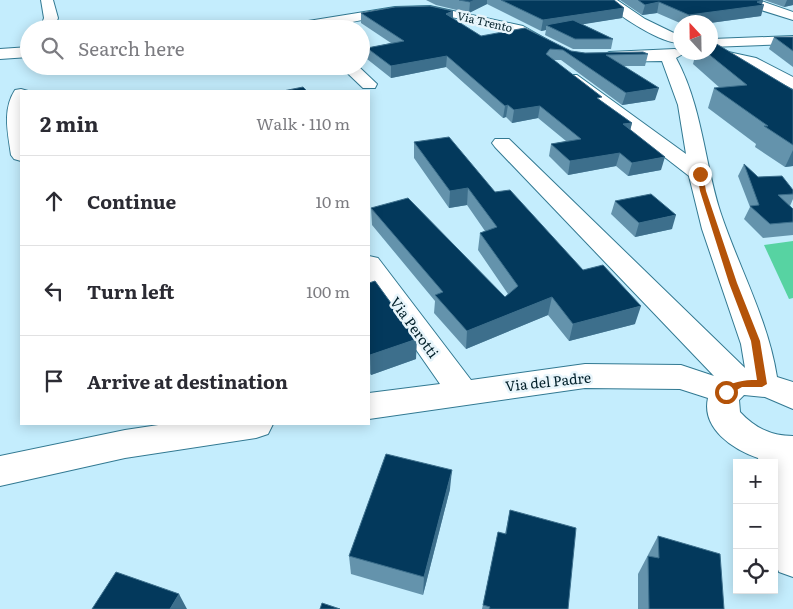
<!DOCTYPE html>
<meta charset="utf-8">
<style>
:root{--surface:#fff;--page:#f2f2f3;--text:#2b2b33;--muted:#7c7c81;--line:#e1e1e2}
body{margin:0;font-family:Literata,serif;background:var(--page);color:var(--text)}
.controls{position:absolute;right:15px;bottom:15px;display:grid;overflow:hidden;border-radius:0px;box-shadow:0 2px 12px #0003}
.controls button{width:45px;height:45px;display:grid;place-items:center;padding:0;border:0;border-bottom:1px solid var(--line);background:var(--surface);color:var(--text);font:25px sans-serif}
.compass{position:absolute;left:673px;top:15px;width:45px;height:45px;border-radius:50%;background:var(--surface);box-shadow:0 2px 12px #0003;rotate:338deg}
.stop{position:absolute;width:15px;height:15px;margin:-11px;border:4px solid #b45309;border-radius:50%;background:#fff}
.stop.end{background:#b45309;border-color:#fff;box-shadow:0 1px 5px #0008}
.list{margin:0;padding:0;list-style:none}
h2{display:flex;justify-content:space-between;align-items:center;height:65px;margin:0;padding:0 20px;font-size:21px}
h2 small{font-size:16px;font-weight:400;color:var(--muted)}
.list li{display:grid;grid-template-columns:32px 1fr auto;gap:15px;align-items:center;box-sizing:border-box;height:90px;padding:0 20px;border-top:1px solid var(--line)}
.list b{display:block;font-size:19px;white-space:nowrap}
.list em{font-size:16px;font-style:normal;color:var(--muted)}
.icon{flex:none;width:28px;height:28px;fill:none;stroke:currentColor;stroke-width:2;stroke-linecap:round;stroke-linejoin:round}
.map{position:relative;flex:none;width:793px;height:609px;overflow:hidden}
.search{position:absolute;background:var(--surface);box-shadow:0 2px 12px #0003;left:20px;top:20px;width:350px;height:55px;display:flex;align-items:center;gap:12px;box-sizing:border-box;padding:0 18px;border-radius:28px;color:var(--muted);font-size:19px}
.panel{position:absolute;background:var(--surface);box-shadow:0 2px 12px #0003;left:20px;top:90px;width:350px;height:335px;border-radius:0px}
.map>svg:first-child{display:block}
.green{fill:#57d3a2}
.lines{fill:none;stroke-linecap:round;stroke-linejoin:round}
.minor-casing{stroke:#327992;stroke-width:2}
.minor{fill:#fff;fill-rule:evenodd}
.wall{fill:#6493ac}
.shaded-wall{fill:#3d6f8c}
.building{fill:#03395c;stroke:#3d6f8c}
.route{fill:#b45309}
.labels{text-anchor:middle;dominant-baseline:central;stroke-width:5;stroke-linejoin:round;paint-order:stroke}
.far-street-label{font-size:11px;fill:#02202a;stroke:#e8f5fb}
.street-label{font-size:14px;fill:#02202a;stroke:#e8f5fb}
</style>
<div class="map">
<svg width="793" height="609" viewBox="0 0 793 609">
<rect width="100%" height="100%" fill="#c4edfd"/>
<polygon class="green" points="793,241 793,298 789,299 764,245"/>
<g class="lines">
<defs>
<g id="minor">
<polygon points="41,0 53,0 58,18 54,29 40,29 44,18"/>
<path d="M603,0h14l28,19 35,17v6c-14,5 -67,-29 -77,-42z"/>
<polygon points="748,0 758,0 793,12 793,20 748,6 747,3"/>
<path d="M430,6l93,20 37,21 -2,3c-15,4 -31,-13 -45,-18 -19,-7 -62,-16 -83,-18 -44,-5 -89,15 -133,15l-2,-3 7,-4 93,-15z"/>
<polygon points="793,36 793,44 710,47 712,39"/>
<polygon points="29,47 29,57 0,59 0,49"/>
<polygon points="710,48 756,58 793,77 793,89 745,65 705,55 703,52 710,52"/>
<path d="M675,49l8,5 -7,4c26,48 28,102 44,153 18,55 48,108 57,166l16,5v27l-28,-12 -21,-2 -5,5 1,12c15,16 31,24 53,24v141l-14,-5 -5,-11v-98h-15l-1,-5c-24,-8 -57,-29 -50,-60l-28,-9 -95,-1 -216,31v-26l71,-9 -71,-102v-26l9,2 93,122 114,-16 96,1 33,11 -219,-229 -3,-4 3,-4h14l236,229 -4,-24 -39,-115 -13,-53 -126,-98 2,-3h12l109,79 -8,-49 -16,-44 -53,1 -8,-5 8,-5z"/>
<polygon points="340,66 358,66 377,84 375,88 363,88"/>
<path d="M21,89l7,2h-7v70l-7,-2 -3,-4c-3,-22 -9,-45 4,-65z"/>
<polygon points="165,424 273,424 268,434 256,438 125,458 0,486 0,456 125,430"/>
</g>
</defs>
<use href="#minor" class="minor-casing"/>
<use href="#minor" class="minor"/>
</g>
<g class="wall">
<polygon points="426,0 614,0 624,8 622,18 582,24 613,39 611,49 573,49 545,35 546,30 541,31 487,4 469,13 436,5"/>
<polygon points="620,0 759,0 763,1 762,4 761,16 710,23 680,22 680,23 657,13 642,15"/>
<polygon points="764,0 793,0 793,5 784,7"/>
<polygon points="361,13 453,19 481,36 571,51 585,53 648,54 645,66 623,66 655,100 622,105 561,60 554,60 601,101 632,123 630,130 661,170 628,176 616,166 568,175 549,156 551,144 566,141 538,118 512,123 506,117 503,118 446,67 391,78 367,59 367,48 391,43 361,23"/>
<polygon points="774,37 793,37 793,67 769,49"/>
<polygon points="696,52 710,52 793,90 793,166 785,167 755,147 756,144 708,108 714,88 720,88 693,64"/>
<polygon points="414,142 495,192 583,270 635,324 569,341 548,315 466,349 434,313 435,301 372,225 371,208 505,297 508,294 478,250 480,233 485,231 467,205 449,208 414,158"/>
<polygon points="744,164 758,177 793,190 793,199 790,206 793,209 793,235 763,238 744,219 750,207 738,176"/>
<polygon points="615,201 672,229 635,237 611,214"/>
<polygon points="369,283 416,359 371,375 369,372"/>
<polygon points="450,489 423,595 351,574 349,556"/>
<polygon points="510,510 568,609 482,609 498,532 505,534"/>
<polygon points="658,536 724,609 638,609 638,574"/>
</g>
<g class="shaded-wall">
<polygon points="475,0 487,0 487,4 469,13 470,2"/>
<polygon points="787,0 793,0 793,5 784,7"/>
<polygon points="763,1 761,6 764,5 761,16 710,23 687,22 689,15"/>
<polygon points="659,2 657,13 642,15 645,5"/>
<polygon points="624,8 622,18 554,29 546,25 546,30 541,31 543,20"/>
<polygon points="453,11 453,21 446,14"/>
<polygon points="447,56 446,67 391,78 391,66"/>
<polygon points="659,88 655,100 622,105 626,93"/>
<polygon points="508,105 506,117 503,118 505,106"/>
<polygon points="540,106 538,118 512,123 514,110"/>
<polygon points="632,123 629,135 623,124"/>
<polygon points="793,150 793,166 785,167"/>
<polygon points="620,153 616,166 568,175 570,161"/>
<polygon points="369,156 370,168 369,169"/>
<polygon points="665,157 661,170 628,176 632,163"/>
<polygon points="468,188 467,205 449,208 450,191"/>
<polygon points="676,215 672,229 635,237 639,223"/>
<polygon points="552,297 548,315 466,349 467,331"/>
<polygon points="641,306 635,324 569,341 573,324"/>
<polygon points="417,339 416,359 371,375 370,355"/>
<polygon points="452,470 450,489 423,595 424,577"/>
<polygon points="179,594 187,609 170,609"/>
</g>
<g class="building">
<polygon points="459,0 475,0 470,2"/>
<polygon points="501,0 614,0 624,8 543,20"/>
<polygon points="638,0 759,0 763,1 757,2 764,5 689,15 659,2 645,5"/>
<polygon points="430,6 453,11 446,14 481,36 525,28 571,51 585,53 643,52 648,54 606,55 659,88 626,93 563,50 550,49 546,54 602,97 597,98 632,123 623,124 665,157 632,163 620,153 570,161 551,144 581,139 540,106 514,110 508,105 505,106 447,56 391,66 367,48 404,41 361,13 395,7"/>
<polygon points="573,20 613,39 575,39 546,25"/>
<polygon points="774,37 793,37 793,51"/>
<polygon points="710,40 793,90 793,145 764,126 768,126 714,88 747,85 706,52 710,52"/>
<polygon points="303,87 307,91 283,91"/>
<polygon points="449,137 495,192 510,190 583,270 603,265 641,306 573,324 552,297 467,331 435,295 443,292 371,208 408,198 505,297 518,286 480,233 497,227 468,188 450,191 414,142"/>
<polygon points="744,164 758,177 782,176 793,190 793,194 778,195 793,209 793,222 770,224 750,206 759,205"/>
<polygon points="651,194 676,215 639,223 615,201"/>
<polygon points="375,281 417,339 370,355 369,354 369,283"/>
<polygon points="386,454 452,470 424,577 349,556"/>
<polygon points="510,510 576,528 568,609 489,609 490,607 483,605 498,532 506,534"/>
<polygon points="658,536 720,554 724,609 649,609 648,556 659,558"/>
<polygon points="116,572 179,594 170,609 92,609"/>
<polygon points="322,603 340,609 320,609"/>
</g>
<path class="route" d="M700,172l3,2 3,17 31,92 23,58 7,43 -5,3h-20l-16,9 -4,-4c8,-11 22,-12 35,-12l-6,-39 -22,-58 -29,-92 -3,-17z"/>
<g class="labels">
<g class="far-street-label">
<text transform="translate(485 21) rotate(13)">Via Trento</text>
</g>
<g class="street-label">
<text transform="translate(415 327) rotate(54)">Via Perotti</text>
<text transform="translate(548 381) rotate(-6)">Via del Padre</text>
</g>
</g>
</svg>
<div class="controls">
<button>+</button>
<button>−</button>
<button><svg class="icon" aria-label="locate" viewBox="0 0 24 24"><circle cx="12" cy="12" r="6"/><path d="M12 2v4M12 18v4M2 12h4M18 12h4"/></svg></button>
</div>
<svg class="compass" viewBox="-18 -18 36 36"><path d="M0-13l5 13h-10z" fill="#e53935"/><path d="M0 13l5-13h-10z" fill="#7c7c81"/></svg>
<div class="stop" style="left:726px;top:392px"></div>
<div class="stop end" style="left:700px;top:174px"></div>
<div class="search"><svg class="icon" aria-label="search" viewBox="0 0 24 24"><circle cx="10" cy="10" r="6"/><path d="M15 15l6 6"/></svg>Search here</div>
<section class="panel">
<h2>2 min<small>Walk · 110 m</small></h2>
<ul class="list">
<li><svg class="icon" aria-label="ahead" viewBox="0 0 24 24"><path d="M12 20V5M6 11l6-6 6 6"/></svg><div><b>Continue</b></div><em>10 m</em></li>
<li><svg class="icon" aria-label="left" viewBox="0 0 24 24"><path d="M17 20v-9H6M10 6l-5 5 5 5"/></svg><div><b>Turn left</b></div><em>100 m</em></li>
<li><svg class="icon" aria-label="arrive" viewBox="0 0 24 24"><path d="M6 21V4h12l-3 4 3 4H6"/></svg><div><b>Arrive at destination</b></div></li>
</ul>
</section>
</div>
